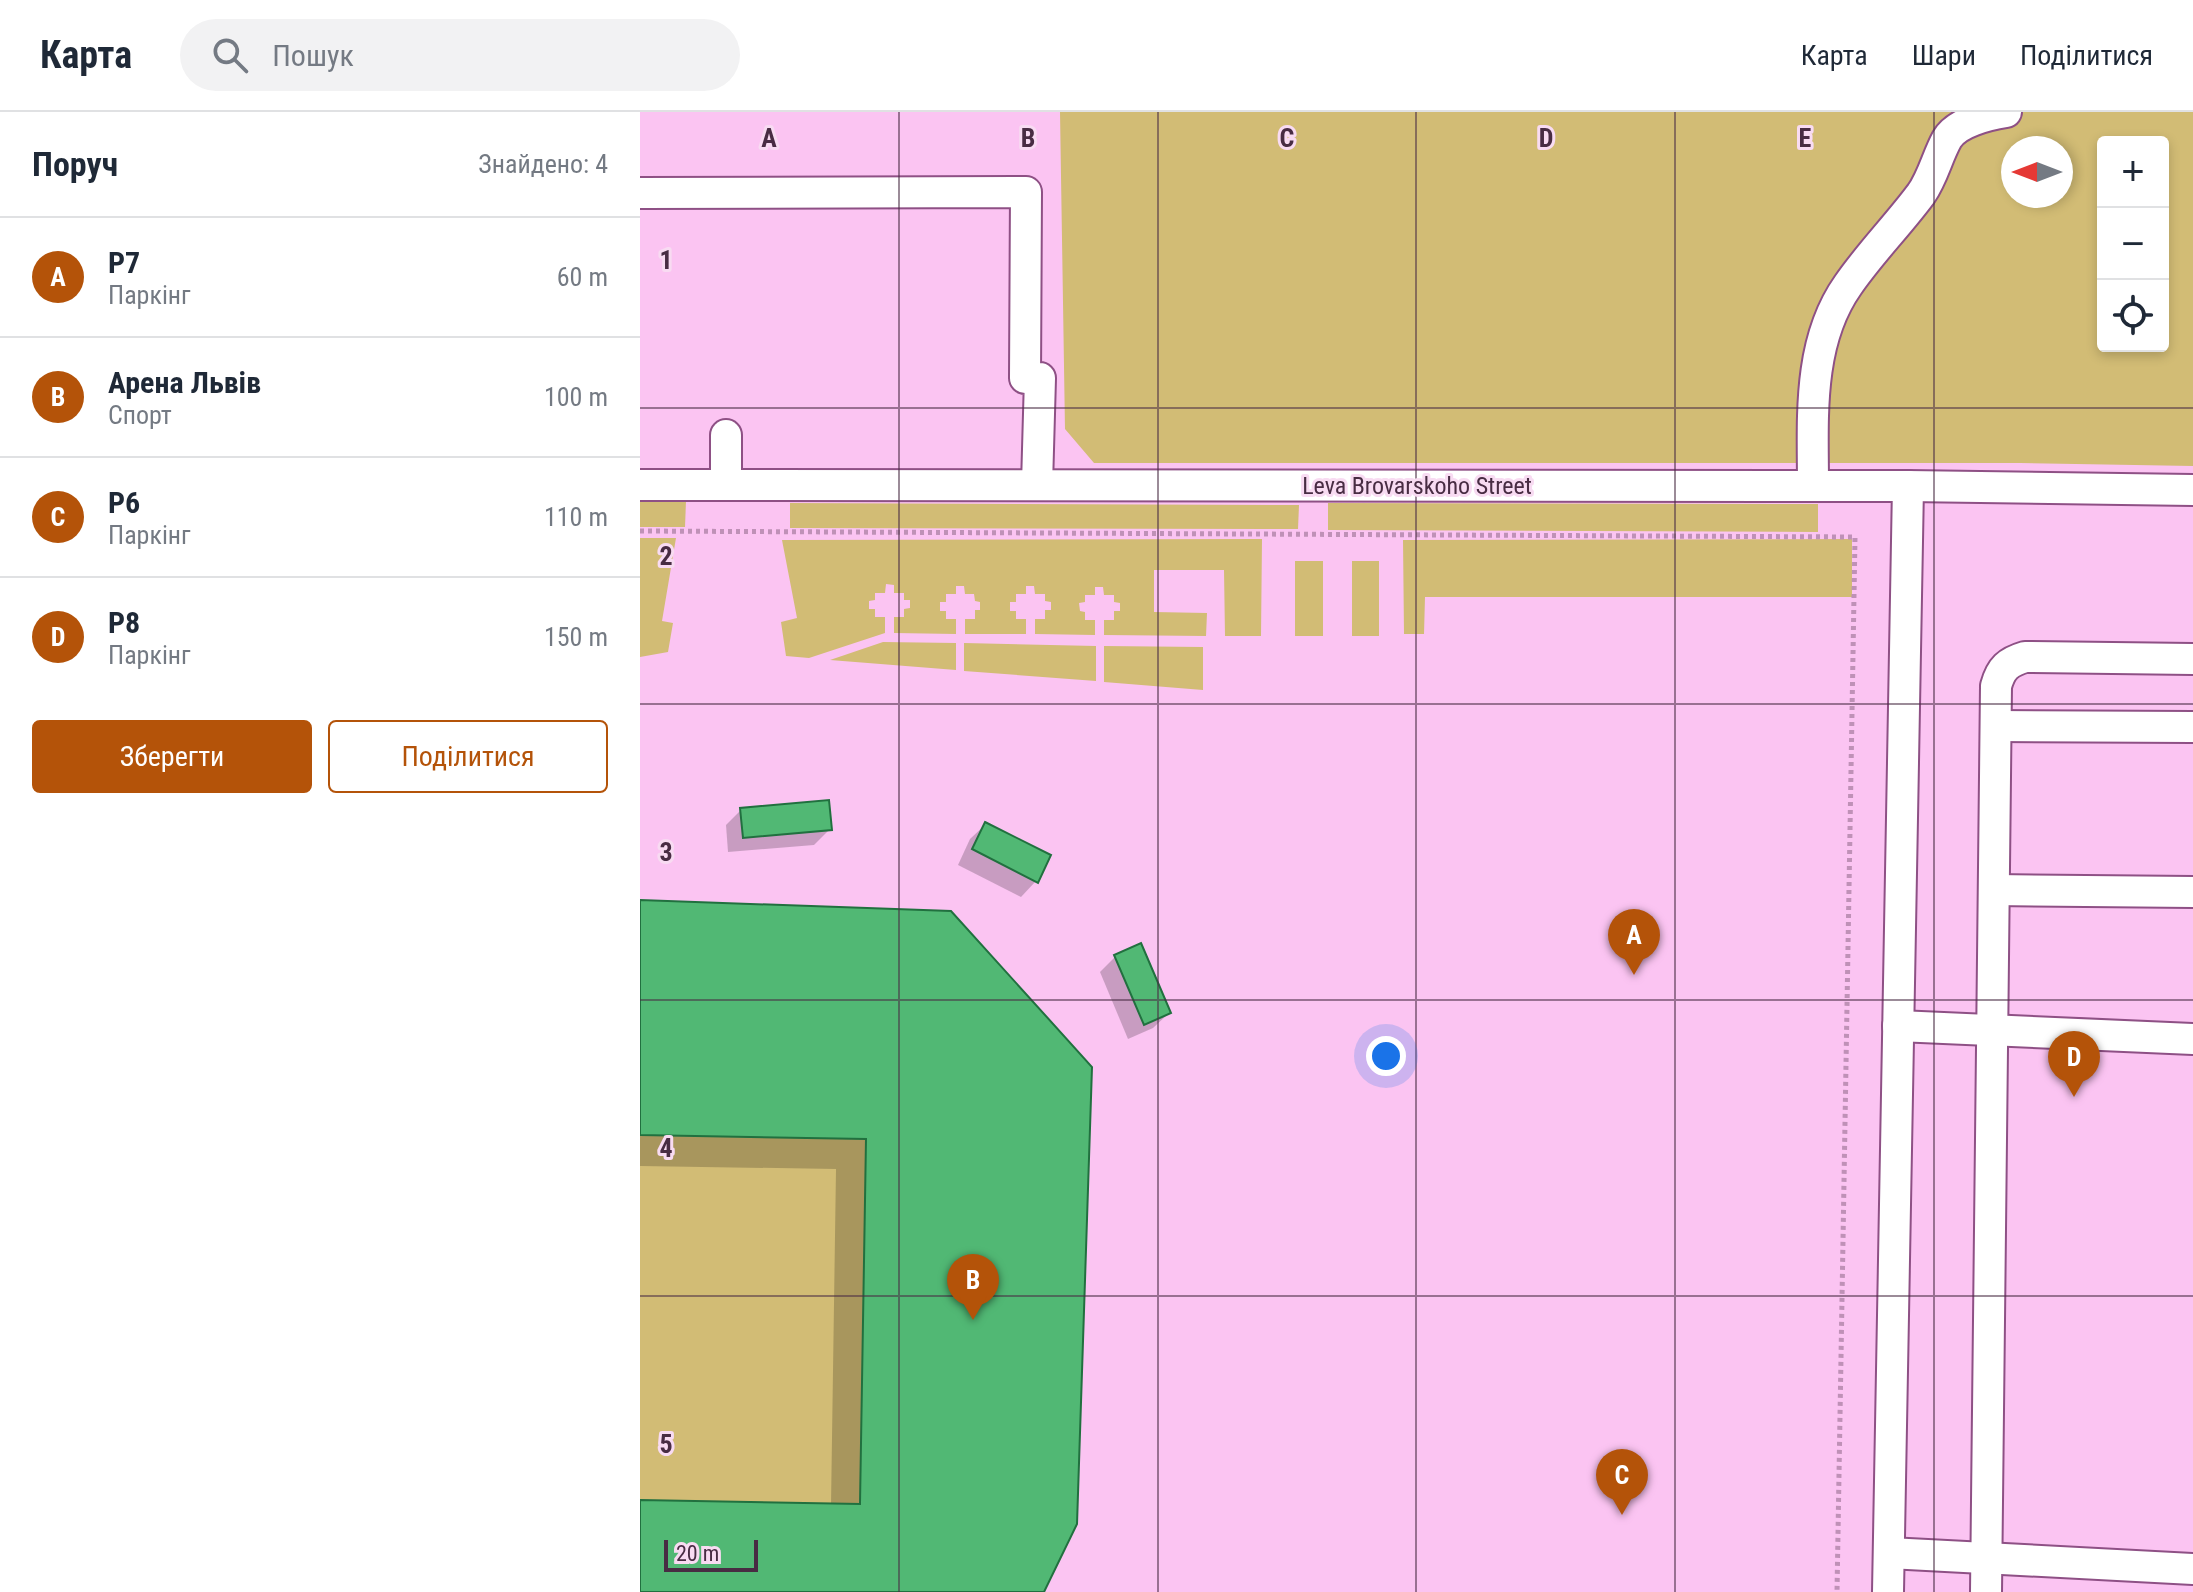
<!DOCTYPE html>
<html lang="uk">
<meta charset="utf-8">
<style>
:root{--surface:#fff;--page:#f2f2f3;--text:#1f2937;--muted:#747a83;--line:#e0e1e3;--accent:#b45309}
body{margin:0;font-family:"Roboto Condensed",sans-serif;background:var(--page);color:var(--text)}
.controls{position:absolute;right:24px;top:24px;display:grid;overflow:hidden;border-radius:8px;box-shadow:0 4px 12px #0003}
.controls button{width:72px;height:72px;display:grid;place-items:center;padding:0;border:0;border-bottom:2px solid var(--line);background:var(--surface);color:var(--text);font:40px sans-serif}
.compass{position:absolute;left:1361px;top:24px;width:72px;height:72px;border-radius:50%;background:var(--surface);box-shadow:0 4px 12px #0003;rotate:270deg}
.scale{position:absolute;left:24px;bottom:20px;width:94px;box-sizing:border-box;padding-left:8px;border:4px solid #482c43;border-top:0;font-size:22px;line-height:28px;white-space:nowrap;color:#482c43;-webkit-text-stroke:6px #f8dbf2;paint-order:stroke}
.you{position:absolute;left:746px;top:944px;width:28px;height:28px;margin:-20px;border:6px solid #fff;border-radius:50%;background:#1a73e8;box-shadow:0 0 0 12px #1a73e833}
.badge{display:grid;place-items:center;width:52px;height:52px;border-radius:50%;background:var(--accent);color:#fff;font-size:26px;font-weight:700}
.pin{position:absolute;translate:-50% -66px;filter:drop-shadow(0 2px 4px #0008)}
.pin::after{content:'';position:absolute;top:42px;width:28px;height:24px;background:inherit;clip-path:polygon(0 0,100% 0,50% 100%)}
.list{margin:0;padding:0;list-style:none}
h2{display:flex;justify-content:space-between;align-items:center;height:104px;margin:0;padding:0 32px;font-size:34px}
h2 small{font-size:26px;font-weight:400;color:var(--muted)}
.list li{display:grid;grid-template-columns:52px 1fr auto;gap:24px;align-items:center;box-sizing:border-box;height:120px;padding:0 32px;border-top:2px solid var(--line)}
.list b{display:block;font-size:30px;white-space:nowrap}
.list p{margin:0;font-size:26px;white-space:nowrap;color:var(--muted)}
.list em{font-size:26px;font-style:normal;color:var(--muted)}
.actions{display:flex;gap:16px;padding:24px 32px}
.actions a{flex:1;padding:18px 0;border:2px solid var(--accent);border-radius:8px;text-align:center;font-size:28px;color:var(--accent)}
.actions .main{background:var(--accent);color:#fff}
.icon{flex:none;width:44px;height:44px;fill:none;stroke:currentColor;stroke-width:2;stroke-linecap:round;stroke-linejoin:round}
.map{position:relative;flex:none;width:1553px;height:1480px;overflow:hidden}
header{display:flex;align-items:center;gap:48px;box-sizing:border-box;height:112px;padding:0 40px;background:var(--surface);border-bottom:2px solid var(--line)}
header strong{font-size:38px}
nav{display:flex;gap:44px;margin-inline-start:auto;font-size:28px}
.search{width:560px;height:72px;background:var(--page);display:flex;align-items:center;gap:20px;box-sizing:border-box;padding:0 28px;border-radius:44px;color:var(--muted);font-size:30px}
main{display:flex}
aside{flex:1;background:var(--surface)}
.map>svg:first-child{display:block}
.green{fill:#d2bc75;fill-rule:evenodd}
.shadow{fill:#0003}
.building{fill:#51b874;stroke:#21703f;stroke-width:2}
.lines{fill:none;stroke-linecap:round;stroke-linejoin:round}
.minor-casing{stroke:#8e5085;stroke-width:34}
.path{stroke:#bf91b7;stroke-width:5;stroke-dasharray:4 4;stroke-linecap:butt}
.minor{stroke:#fff;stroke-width:30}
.grid{fill:none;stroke:#482c43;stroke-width:2;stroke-opacity:0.55}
.labels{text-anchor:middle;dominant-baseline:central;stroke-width:6;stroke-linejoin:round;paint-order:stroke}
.street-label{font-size:24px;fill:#482c43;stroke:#f8dbf2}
.grid-label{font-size:26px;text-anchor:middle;font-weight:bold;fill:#482c43;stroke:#f8dbf2;stroke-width:6;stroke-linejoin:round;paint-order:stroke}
</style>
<header>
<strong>Карта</strong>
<div class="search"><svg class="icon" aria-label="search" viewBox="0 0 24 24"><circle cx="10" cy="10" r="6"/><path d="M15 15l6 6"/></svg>Пошук</div>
<nav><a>Карта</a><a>Шари</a><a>Поділитися</a></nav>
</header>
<main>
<aside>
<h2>Поруч<small>Знайдено: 4</small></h2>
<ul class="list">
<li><span class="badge">A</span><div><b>P7</b><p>Паркінг</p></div><em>60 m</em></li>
<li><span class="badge">B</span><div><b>Арена Львів</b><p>Спорт</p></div><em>100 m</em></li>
<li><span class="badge">C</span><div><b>P6</b><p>Паркінг</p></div><em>110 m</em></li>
<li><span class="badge">D</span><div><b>P8</b><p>Паркінг</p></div><em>150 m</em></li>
</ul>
<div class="actions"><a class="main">Зберегти</a><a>Поділитися</a></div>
</aside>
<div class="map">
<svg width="1553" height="1480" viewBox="0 0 1553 1480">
<rect width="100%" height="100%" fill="#fbc4f2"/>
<g class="green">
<path d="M420,0h1133v354l-173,-3h-926l-29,-34zM1463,30h60v204h-60zM1373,36h48v48h-48z"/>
<polygon points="0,389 46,389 45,415 0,415"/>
<polygon points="150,391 659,393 658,417 150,416"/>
<polygon points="688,391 1178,392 1178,420 688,418"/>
<polygon points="0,426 36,426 22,509 33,511 28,540 0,545"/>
<polygon points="622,427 621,524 585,524 584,458 514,458 514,500 567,501 566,524 464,523 464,508 474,508 474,499 480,499 480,491 474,490 474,483 464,483 463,475 455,475 455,483 445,483 445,490 439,491 440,499 445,500 445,508 455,508 455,523 395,522 395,507 405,507 405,498 411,498 411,490 405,489 405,482 395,482 394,474 386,474 386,482 376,482 376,490 370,490 370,499 376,499 376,507 386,507 386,522 325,522 325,507 335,507 335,498 340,498 340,490 335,489 334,482 325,482 324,474 316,474 316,482 306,482 306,490 300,490 300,499 306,499 306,507 316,507 316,522 254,521 254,505 264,505 264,497 270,496 270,488 264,488 264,481 254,481 254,473 246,472 245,481 235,481 235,488 229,489 229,497 235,497 235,505 245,505 245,521 169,546 146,544 141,510 157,506 142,428"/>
<polygon points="1212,427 1212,485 785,485 784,522 764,522 763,428"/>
<rect x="655" y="449" width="28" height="75"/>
<rect x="712" y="449" width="27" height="75"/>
<polygon points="243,530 316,531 316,558 190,548"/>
<polygon points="324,531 456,534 456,569 324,559"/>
<polygon points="464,534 563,535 563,578 464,570"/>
<polygon points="0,1023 226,1027 220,1392 0,1388"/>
</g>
<g class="shadow">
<polygon points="101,698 190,717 174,733 88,740 86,713"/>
<polygon points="346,712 396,769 381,785 318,753 330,727"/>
<polygon points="0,790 310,801 402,1480 0,1480 0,1390 191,1393 196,1057 0,1054"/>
<polygon points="475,845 529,901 513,916 488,927 460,860"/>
</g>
<g class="building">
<polygon points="189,688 192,718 103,726 100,696"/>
<polygon points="345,710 411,743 398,771 332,737"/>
<polygon points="0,788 311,799 452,955 437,1412 404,1480 0,1480 0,1388 220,1392 226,1027 0,1023"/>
<polygon points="501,831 531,901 504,913 474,843"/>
</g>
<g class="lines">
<defs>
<g id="minor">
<polyline points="0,81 386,80 385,266 400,266 397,373"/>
<polyline points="0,373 1268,374 1553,378"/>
<polyline points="86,373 86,323"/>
<path d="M1173,374c0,-67 -6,-143 35,-201 22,-32 50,-60 73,-91 12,-17 16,-37 26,-55 10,-17 41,-24 59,-27"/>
<polyline points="1356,614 1553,615"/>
<polyline points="1354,778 1553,780"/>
<polyline points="1258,914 1553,927"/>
<polyline points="1249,1441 1553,1457"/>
<polyline points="1248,1480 1268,374"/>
<path d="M1346,1480l10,-906c5,-18 12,-24 29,-29l168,2"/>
</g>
</defs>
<use href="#minor" class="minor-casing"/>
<polyline class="path" points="0,419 1215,425 1197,1480"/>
<use href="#minor" class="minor"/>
</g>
<path class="grid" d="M259,0v1480M518,0v1480M776,0v1480M1035,0v1480M1294,0v1480M0,296h1553M0,592h1553M0,888h1553M0,1184h1553"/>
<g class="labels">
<g class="street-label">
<text x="777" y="374">Leva Brovarskoho Street</text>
</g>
</g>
<g class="grid-label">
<text x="129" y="35">A</text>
<text x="388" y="35">B</text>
<text x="647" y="35">C</text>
<text x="906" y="35">D</text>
<text x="1165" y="35">E</text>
<text x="26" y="157">1</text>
<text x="26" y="453">2</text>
<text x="26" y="749">3</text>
<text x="26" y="1045">4</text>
<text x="26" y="1341">5</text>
</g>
</svg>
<div class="controls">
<button>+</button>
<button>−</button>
<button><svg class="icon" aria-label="locate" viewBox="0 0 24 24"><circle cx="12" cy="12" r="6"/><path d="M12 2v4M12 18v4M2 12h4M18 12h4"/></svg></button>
</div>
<svg class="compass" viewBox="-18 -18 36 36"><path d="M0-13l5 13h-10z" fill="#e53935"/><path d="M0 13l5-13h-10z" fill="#747a83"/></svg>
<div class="scale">20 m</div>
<div class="you"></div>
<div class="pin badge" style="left:994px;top:863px">A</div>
<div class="pin badge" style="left:333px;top:1208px">B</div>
<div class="pin badge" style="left:982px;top:1403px">C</div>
<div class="pin badge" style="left:1434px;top:985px">D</div>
</div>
</main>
